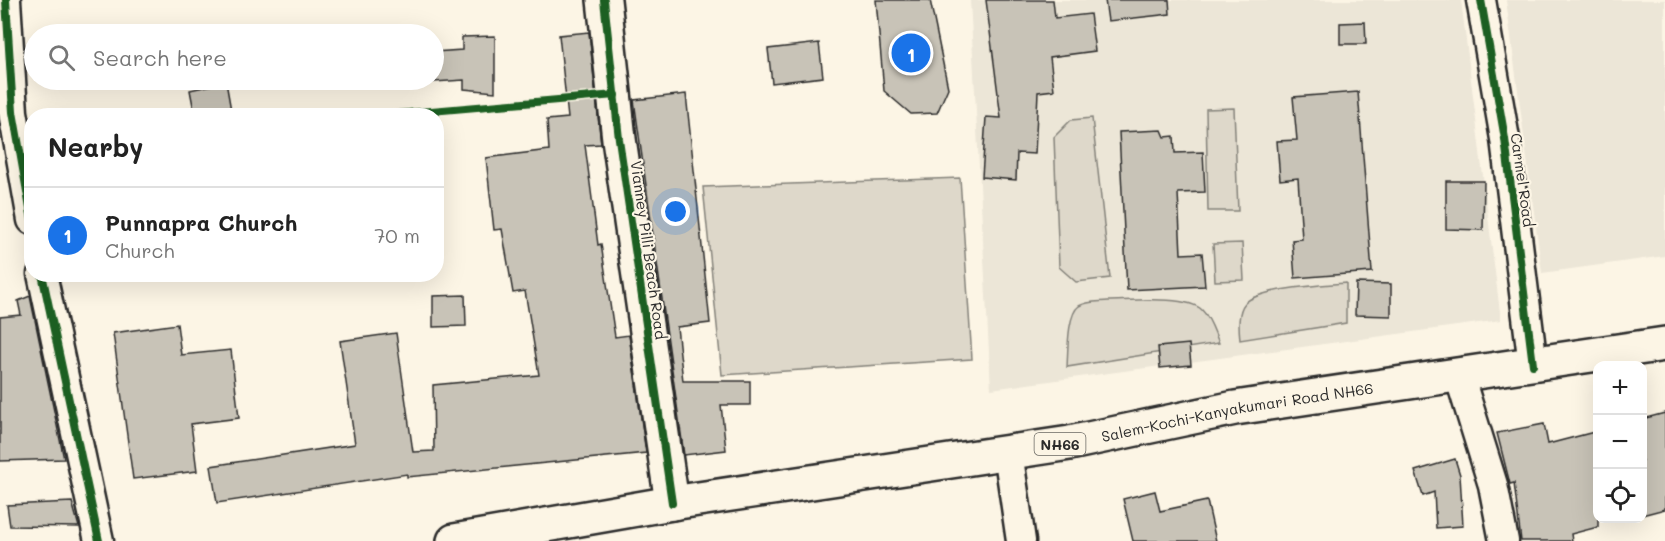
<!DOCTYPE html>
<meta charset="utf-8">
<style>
:root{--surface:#fff;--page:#f6f6f6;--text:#222;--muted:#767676;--line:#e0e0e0;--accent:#1a73e8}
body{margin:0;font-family:Mali,sans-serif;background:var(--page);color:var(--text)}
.controls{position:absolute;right:18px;bottom:18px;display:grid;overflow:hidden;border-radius:12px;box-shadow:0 6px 24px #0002}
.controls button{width:54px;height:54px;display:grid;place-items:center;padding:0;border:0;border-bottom:2px solid var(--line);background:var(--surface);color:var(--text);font:30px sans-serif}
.you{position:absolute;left:676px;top:212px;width:21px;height:21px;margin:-15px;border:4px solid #fff;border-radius:50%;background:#1a73e8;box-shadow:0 0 0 9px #1a73e833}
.badge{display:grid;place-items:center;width:39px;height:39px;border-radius:50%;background:var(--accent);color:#fff;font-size:20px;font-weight:700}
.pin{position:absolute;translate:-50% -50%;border:3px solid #fff;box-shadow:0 2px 6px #0006}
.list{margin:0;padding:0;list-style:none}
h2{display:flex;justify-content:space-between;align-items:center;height:78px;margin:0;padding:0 24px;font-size:26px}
h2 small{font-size:20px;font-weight:400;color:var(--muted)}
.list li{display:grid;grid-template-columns:39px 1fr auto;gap:18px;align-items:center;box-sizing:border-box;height:96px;padding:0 24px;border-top:2px solid var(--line)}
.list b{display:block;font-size:22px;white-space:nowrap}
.list p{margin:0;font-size:20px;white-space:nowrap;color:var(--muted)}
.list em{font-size:20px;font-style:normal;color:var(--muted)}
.icon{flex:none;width:33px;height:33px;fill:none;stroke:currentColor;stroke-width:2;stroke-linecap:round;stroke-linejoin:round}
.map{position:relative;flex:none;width:1665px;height:541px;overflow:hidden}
.search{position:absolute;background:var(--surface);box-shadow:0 6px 24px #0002;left:24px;top:24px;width:420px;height:66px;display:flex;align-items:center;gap:15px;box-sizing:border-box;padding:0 21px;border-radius:33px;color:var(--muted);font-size:22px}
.panel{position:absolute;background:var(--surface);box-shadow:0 6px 24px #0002;left:24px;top:108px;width:420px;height:174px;border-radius:24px}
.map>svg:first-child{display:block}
.built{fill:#ece6d7}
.green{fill:#ded8ca;stroke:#84827a;stroke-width:1.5}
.building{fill:#c8c3b7;stroke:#2b2b2b;stroke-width:1.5}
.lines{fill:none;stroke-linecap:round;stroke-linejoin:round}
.minor-casing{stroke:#2b2b2b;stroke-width:33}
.tertiary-casing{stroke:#2b2b2b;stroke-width:38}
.trunk-casing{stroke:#2b2b2b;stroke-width:38}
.minor{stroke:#fcf5e5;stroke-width:28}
.tertiary{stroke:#fcf5e5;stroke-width:33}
.trunk{stroke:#fcf5e5;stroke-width:33}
.cycleway-casing{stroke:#fcf5e5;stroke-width:11}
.cycleway{stroke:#1b5e20;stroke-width:8}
.labels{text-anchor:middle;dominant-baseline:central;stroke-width:4.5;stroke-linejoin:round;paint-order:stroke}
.shield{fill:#fcf5e5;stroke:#6a6863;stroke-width:1.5}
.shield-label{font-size:14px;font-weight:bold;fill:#2b2b2b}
.street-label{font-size:15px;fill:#2b2b2b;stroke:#fcf5e5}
</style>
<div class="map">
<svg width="1665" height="541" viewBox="0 0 1665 541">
<rect width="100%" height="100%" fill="#fcf5e5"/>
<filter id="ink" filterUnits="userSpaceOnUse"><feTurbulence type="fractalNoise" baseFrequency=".0167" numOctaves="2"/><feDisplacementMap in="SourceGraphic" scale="12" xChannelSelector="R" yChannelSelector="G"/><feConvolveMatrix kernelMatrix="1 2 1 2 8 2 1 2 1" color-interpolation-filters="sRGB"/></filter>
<g filter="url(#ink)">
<g class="built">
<polygon points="970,0 1461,0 1501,320 991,389"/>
<polygon points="1506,0 1665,0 1665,256 1542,273"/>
</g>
<g class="green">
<polygon points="1234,108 1238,211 1208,211 1206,109"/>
<polygon points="1092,118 1110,278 1076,282 1059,267 1054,137 1071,120"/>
<polygon points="960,178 972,359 722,375 703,187"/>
<polygon points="1242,243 1244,280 1215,281 1213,244"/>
<path d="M1346,283v40l-106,17c-1,-11 -3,-28 5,-37 15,-15 79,-18 101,-20z"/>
<path d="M1108,301c21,0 79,-6 94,9 9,9 12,22 17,33l-152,24c1,-14 0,-53 12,-61 8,-5 20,-4 29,-5z"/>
</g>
<g class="building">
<polygon points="876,0 930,0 948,88 937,113 911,114 884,91"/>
<polygon points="986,0 1053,0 1055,18 1090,14 1095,51 1050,57 1054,90 1038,92 1035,154 1017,153 1016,180 982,177 986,117 1001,118"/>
<polygon points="1105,0 1169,0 1170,14 1108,21"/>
<polygon points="1365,22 1366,44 1340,44 1340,23"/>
<polygon points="589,32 601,144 585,145 598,245 601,244 615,337 629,335 646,453 407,477 407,474 217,503 211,466 355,444 340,341 396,333 413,452 434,451 433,385 539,375 525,291 513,293 502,229 494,230 486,158 549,150 547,120 568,118 559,35"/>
<polygon points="495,36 495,92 464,89 464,80 434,82 434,52 462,50 462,37"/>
<polygon points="819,43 823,77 772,83 768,49"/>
<polygon points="226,82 232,116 195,116 190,90"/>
<polygon points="1358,92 1372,272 1295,278 1292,240 1302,239 1298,178 1280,180 1277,141 1297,140 1293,97"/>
<polygon points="686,94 710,323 677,327 683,381 750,381 750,405 721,405 726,450 684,455 634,100"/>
<polygon points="1162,130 1165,137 1174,136 1175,153 1203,152 1205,192 1178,193 1181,254 1202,253 1205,286 1127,290 1119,132"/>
<polygon points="1446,181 1484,181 1483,230 1446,229"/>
<polygon points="1356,283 1391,284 1391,316 1355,315"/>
<polygon points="465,295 466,326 433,327 433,296"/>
<polygon points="30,296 64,459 0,461 0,317 21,315 18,301"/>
<polygon points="177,324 181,355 231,350 239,418 191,424 197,471 133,479 113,333"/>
<polygon points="1189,344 1191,365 1160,368 1158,347"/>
<polygon points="1665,413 1665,509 1642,515 1642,419"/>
<polygon points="1544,424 1548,444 1598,431 1598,527 1571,534 1572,541 1521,541 1514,483 1510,484 1497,433"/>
<polygon points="1455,459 1460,475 1463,526 1436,528 1434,492 1423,496 1415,471"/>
<polygon points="1155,491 1160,511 1207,501 1216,541 1133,541 1123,499"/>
<polygon points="72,502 79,527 10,526 7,505"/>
</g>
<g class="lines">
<defs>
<g id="minor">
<polyline points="6,0 13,112 32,220"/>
<polyline points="1481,0 1505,139 1533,365"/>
<polyline points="42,274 99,541"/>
<polyline points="1459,375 1493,485 1504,541"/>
<polyline points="1008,452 1021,541"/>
</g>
<polyline id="tertiary" points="604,0 619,139 672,503"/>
<g id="trunk">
<path id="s1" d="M454,541l218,-38 398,-60 165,-35 430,-64"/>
</g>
</defs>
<use href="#minor" class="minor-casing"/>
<use href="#tertiary" class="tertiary-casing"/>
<use href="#trunk" class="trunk-casing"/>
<use href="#minor" class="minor"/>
<use href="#tertiary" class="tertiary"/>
<use href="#trunk" class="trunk"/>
<defs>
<g id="cycleway">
<polyline points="6,0 13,112 32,220"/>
<polyline points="604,0 619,139 672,503"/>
<polyline points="1481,0 1505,139 1533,365"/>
<polyline points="374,116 615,95"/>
<polyline points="42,274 99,541"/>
</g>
</defs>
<use href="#cycleway" class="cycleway-casing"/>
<use href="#cycleway" class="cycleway"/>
</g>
</g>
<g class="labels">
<rect class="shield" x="1034.5" y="433" width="51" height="22" rx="4.5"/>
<g class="shield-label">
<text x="1060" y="444">NH66</text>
</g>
<g class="street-label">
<text transform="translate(1523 180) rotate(82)">Carmel Road</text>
<text transform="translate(649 250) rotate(82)">Vianney Pilli Beach Road</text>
<text stroke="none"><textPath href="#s1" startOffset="794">Salem-Kochi-Kanyakumari Road NH66</textPath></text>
</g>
</g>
</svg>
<div class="controls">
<button>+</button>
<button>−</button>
<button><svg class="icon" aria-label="locate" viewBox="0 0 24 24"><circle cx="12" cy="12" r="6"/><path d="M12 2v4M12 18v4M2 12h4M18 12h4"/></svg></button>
</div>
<div class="you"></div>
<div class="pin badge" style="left:911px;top:53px">1</div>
<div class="search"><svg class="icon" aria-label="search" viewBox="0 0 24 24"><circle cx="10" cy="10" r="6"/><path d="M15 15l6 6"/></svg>Search here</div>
<section class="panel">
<h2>Nearby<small></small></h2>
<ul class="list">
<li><span class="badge">1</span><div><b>Punnapra Church</b><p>Church</p></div><em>70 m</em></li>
</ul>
</section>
</div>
